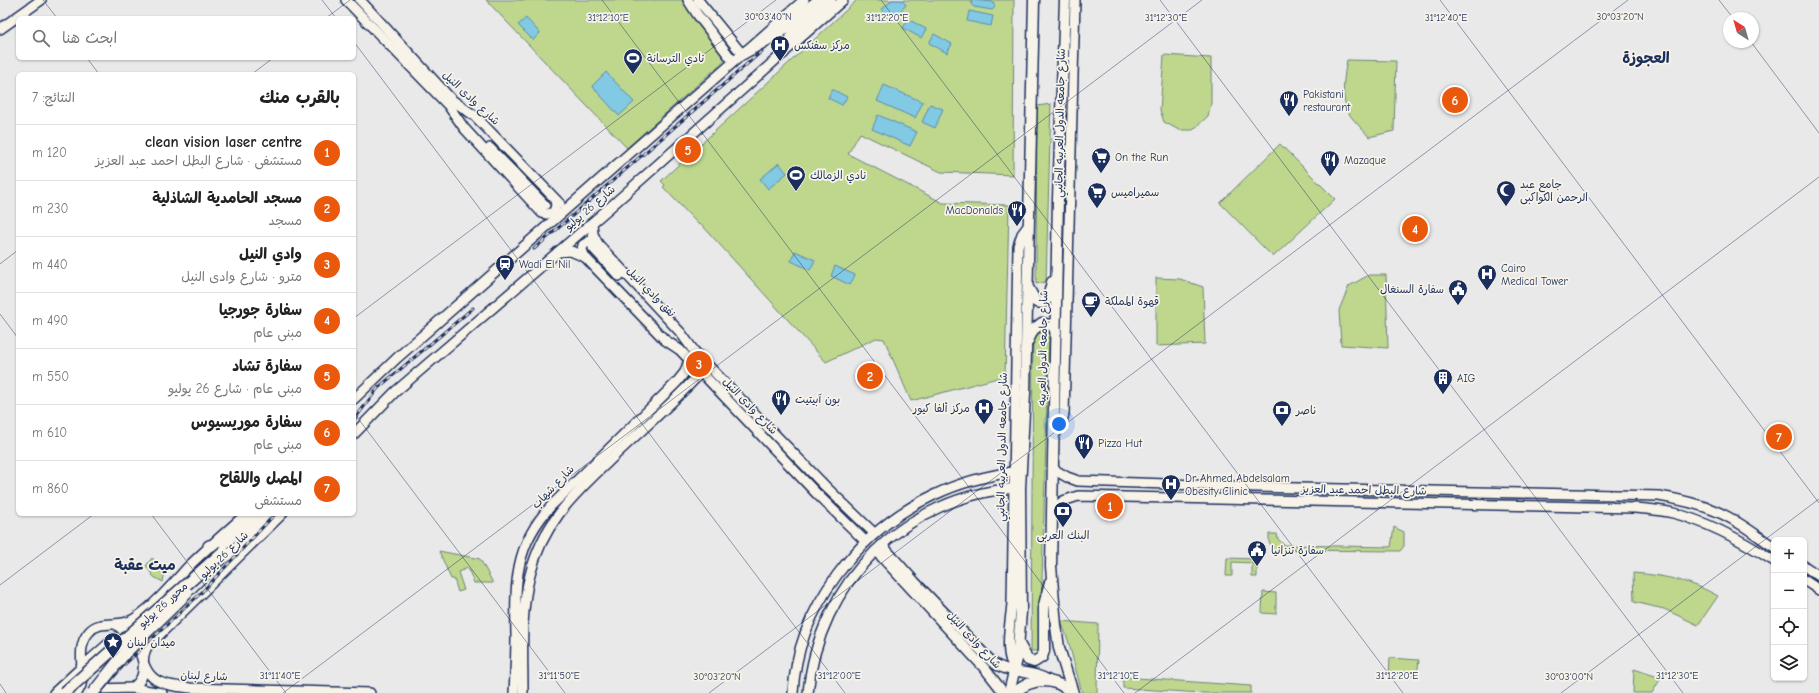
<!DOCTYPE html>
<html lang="ar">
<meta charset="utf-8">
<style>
:root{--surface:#fff;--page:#f6f6f6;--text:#222;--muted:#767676;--line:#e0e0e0;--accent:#ea580c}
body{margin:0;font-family:"Comic Neue","Playpen Sans Arabic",sans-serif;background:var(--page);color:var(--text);direction:rtl}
.controls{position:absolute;right:12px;bottom:12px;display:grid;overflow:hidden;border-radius:6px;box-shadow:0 1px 3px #0004}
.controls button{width:36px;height:36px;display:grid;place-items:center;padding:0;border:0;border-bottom:1px solid var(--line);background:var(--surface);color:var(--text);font:20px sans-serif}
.compass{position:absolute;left:1723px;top:12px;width:36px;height:36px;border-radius:50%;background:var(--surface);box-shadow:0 1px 3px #0004;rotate:323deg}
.you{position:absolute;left:1059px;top:424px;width:14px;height:14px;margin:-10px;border:3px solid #fff;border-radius:50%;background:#1a73e8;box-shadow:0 0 0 6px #1a73e833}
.badge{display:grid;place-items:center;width:26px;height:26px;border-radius:50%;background:var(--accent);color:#fff;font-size:13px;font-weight:700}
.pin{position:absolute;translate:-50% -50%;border:2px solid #fff;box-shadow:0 1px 4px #0006}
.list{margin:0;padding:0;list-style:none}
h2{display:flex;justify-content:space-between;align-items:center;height:52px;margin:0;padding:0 16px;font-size:17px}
h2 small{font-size:13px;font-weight:400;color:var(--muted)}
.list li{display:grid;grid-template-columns:26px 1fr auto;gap:12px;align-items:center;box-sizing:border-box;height:56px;padding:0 16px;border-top:1px solid var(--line)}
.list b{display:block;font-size:15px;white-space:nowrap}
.list p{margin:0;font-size:13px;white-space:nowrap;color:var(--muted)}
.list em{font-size:13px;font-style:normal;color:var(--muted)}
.icon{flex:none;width:22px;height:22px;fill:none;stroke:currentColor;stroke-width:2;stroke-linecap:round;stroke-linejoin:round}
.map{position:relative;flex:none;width:1819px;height:693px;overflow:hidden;direction:ltr}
.search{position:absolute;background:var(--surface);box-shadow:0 1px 3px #0004;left:16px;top:16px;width:340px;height:44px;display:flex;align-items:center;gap:10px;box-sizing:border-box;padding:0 14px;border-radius:6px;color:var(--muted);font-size:15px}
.panel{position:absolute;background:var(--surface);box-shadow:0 1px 3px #0004;left:16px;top:72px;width:340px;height:444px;border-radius:6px;direction:rtl}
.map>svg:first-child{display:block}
.green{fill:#bed78d;stroke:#6c8376}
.water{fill:#82c9e3;stroke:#598bae}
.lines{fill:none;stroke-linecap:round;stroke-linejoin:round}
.secondary-tunnel{stroke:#c1c4ce;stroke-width:9;stroke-dasharray:9 4.5;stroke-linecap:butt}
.secondary-casing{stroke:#1b2f5e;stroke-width:12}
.primary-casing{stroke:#1b2f5e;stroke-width:13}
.highway-casing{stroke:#1b2f5e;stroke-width:14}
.secondary{stroke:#f7f3e8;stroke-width:9}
.primary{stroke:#f7f3e8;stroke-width:10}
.highway{stroke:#f7f3e8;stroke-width:11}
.rail-casing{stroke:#1b2f5e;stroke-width:3}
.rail{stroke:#f7f3e8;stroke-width:1.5;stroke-dasharray:4.5;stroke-linecap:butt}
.highway-bridge-casing{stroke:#1b2f5e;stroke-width:14;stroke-linecap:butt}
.highway-bridge{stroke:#f7f3e8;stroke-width:11}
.ticks{fill:none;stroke:#1b2f5e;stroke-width:1;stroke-opacity:0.45}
.labels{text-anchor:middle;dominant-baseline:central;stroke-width:3.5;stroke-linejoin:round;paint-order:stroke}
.poi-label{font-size:11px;fill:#1b2f5e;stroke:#f7f3e8;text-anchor:start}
.street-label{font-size:11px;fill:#1b2f5e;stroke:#f7f3e8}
.district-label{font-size:15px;font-weight:bold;fill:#1b2f5e;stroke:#f7f3e8}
.ticks-label{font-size:10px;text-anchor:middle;fill:#1b2f5e;stroke:#f7f3e8;stroke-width:3.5;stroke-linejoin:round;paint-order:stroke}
</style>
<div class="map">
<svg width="1819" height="693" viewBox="0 0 1819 693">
<rect width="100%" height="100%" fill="#eae9ea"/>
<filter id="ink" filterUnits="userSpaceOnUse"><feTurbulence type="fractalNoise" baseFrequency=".025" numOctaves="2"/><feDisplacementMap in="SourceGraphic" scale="8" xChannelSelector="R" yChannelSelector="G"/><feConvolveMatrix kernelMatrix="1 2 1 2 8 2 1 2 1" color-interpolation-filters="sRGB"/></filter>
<g filter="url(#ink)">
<g class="green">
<polygon points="486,0 684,0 725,60 627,148"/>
<polygon points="857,0 1014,0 1013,175 941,172 860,133 848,154 943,203 1009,205 1005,376 911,401 884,339 876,338 826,362 701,224 699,225 663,187 665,185 661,181"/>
<polygon points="1164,55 1211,58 1211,103 1208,116 1193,130 1179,130 1164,122 1160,110"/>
<path d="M1347,60l49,1 -2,70 -25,6c-6,-8 -18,-18 -22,-27 -6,-16 -3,-34 0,-50z"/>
<polygon points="1051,104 1046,282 1036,284 1037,106"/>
<polygon points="1280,144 1335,199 1273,257 1220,203"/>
<polygon points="1369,275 1386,275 1388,348 1341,345 1339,310 1349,286"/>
<polygon points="1156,278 1180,279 1203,287 1205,344 1156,346"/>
<polygon points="1049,332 1040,651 1031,651 1033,334"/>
<polygon points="1394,527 1404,532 1404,546 1400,551 1274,550 1269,542 1269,534 1277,534 1278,539 1284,545 1391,547"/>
<polygon points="439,551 480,559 493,583 474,583 468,568 458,572 464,590 458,592 454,579 451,579"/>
<polygon points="152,558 164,568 160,571 165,571 163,582 154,577 146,566"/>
<polygon points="1227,558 1257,559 1257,577 1252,577 1252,563 1232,562 1232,576 1226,576"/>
<path d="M1633,573c30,2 59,8 85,23l-20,29 -34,-16 -30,-7z"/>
<polygon points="1263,592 1276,593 1276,614 1262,613"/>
<polygon points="1061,621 1098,624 1097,693 1082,693 1068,640"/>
<polygon points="1390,658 1419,660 1417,675 1389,675"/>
<polygon points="1634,669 1661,678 1652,693 1633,693"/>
<polygon points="1123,677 1251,686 1251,693 1201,693 1123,688"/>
</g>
<g class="water">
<polygon points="892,0 902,0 906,5 891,22 881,10"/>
<polygon points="972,0 993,2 995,7 992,10 974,7 971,4"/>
<polygon points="969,11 993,16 991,26 967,21"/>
<polygon points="526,18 540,33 533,40 518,25"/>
<polygon points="908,19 926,29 921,38 903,28"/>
<polygon points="934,34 952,44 947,53 929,43"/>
<polygon points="606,72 634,102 619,116 592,86"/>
<polygon points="884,85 923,102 915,118 877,101"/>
<polygon points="832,89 847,97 842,105 828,98"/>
<polygon points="930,104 943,109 935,128 922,122"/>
<polygon points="878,115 917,132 910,146 872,129"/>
<polygon points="779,163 787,173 768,189 760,179"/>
<polygon points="795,251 815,260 810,270 791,261"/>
<polygon points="835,266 855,275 850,285 831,276"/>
</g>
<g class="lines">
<polyline class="secondary-tunnel" points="548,201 592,247"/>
<defs>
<g id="secondary">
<polyline points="346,0 448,105 464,128 542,213 547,214 554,212 556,205 555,201"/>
<polyline points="360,0 452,100 475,116 560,204"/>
<polyline points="688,0 697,14 733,61"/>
<polyline points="698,0 742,54"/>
<polyline points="0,29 41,0"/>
<polyline points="490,148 545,205"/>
<polyline points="592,223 593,234 598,244 681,333 694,351 825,486 875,534"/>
<polyline points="593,248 619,276"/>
<polyline points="558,252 571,251 585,257 665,340 680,350 817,494 866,542"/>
<polyline points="585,257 582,250 583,245 590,241 598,244"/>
<polyline points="354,399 397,358 804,0"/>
<polyline points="354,434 395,392 608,209 843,0"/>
<polyline points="1054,436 1062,422 1064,414 1075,0"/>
<path d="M1053,469l14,8 11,4 179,6 402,9c24,4 50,10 71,22 15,8 29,19 44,29"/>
<path d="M1052,511l11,-10 15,-5 555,12c13,1 27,2 40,5 36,9 70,28 101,48"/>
<path d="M882,545l33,37 77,80c17,13 40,7 58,19"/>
<polyline points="876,551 986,670 1004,693"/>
<polyline points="1804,566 1819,576"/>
<polyline points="1804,580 1819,590"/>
<path d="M117,625l21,18c8,37 15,41 52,45l180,5"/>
<polyline points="82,667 115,638 122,638 128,643"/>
<path d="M1015,668c-12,-11 -4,-49 -3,-65l6,-357 4,-12 6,-8"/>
<path d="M132,688c19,-13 6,-26 15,-41l135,-133"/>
<polyline points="98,689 132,688 162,693"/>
<path d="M54,693l28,-26c-1,-12 -2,-25 7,-35 12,-14 31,-3 45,-13 20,-13 37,-33 53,-51 19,-19 39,-36 59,-54"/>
<path d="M514,693c1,-19 2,-39 2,-58 -1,-52 -2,-90 36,-130l125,-123 8,-10 4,-12"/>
<path d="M523,693c0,-39 -3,-80 7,-118 12,-49 40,-77 76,-111 32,-32 68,-61 98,-95"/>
<path d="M793,693c4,-85 66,-163 141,-198 27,-13 55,-20 85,-24"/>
<path d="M808,693c10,-111 98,-198 210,-205"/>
</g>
<g id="primary">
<polyline points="1065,0 1058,199 1051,566 1056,626 1059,648 1073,693"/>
<polyline points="1029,289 1036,302 1043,303 1048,298 1052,282"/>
<polyline points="1028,341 1033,330 1042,323 1053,326 1056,332"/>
<polyline points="1019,644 1028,660 1034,662 1042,657 1044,651 1044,605 1050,582"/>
<polyline points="1009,693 1017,659 1021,612 1020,488 1025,393 1034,0"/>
<path d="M1015,693c16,-16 41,-16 56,0"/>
</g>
<g id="highway">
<polyline points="783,53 793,34 830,0"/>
<polyline points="742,54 779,33 819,0"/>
<polyline points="209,546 225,542 259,514"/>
<polyline points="228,556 258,527 276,514"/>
<polyline points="76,693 80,685 82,667"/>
</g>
</defs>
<use href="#secondary" class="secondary-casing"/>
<use href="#primary" class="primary-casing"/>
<use href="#highway" class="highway-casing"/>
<use href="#secondary" class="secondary"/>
<use href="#primary" class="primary"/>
<use href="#highway" class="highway"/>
<defs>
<g id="rail">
<polyline points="534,249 762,51"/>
<polyline points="354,420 378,388 473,308"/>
<polyline points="100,693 123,666 201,593 275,514"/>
</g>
</defs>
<use href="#rail" class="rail-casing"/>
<use href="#rail" class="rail"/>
<defs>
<g id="highway-bridge">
<polyline points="64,693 224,551"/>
<polyline points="93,693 125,653 187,593"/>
</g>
</defs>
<use href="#highway-bridge" class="highway-bridge-casing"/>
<use href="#highway-bridge" class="highway-bridge"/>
</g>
</g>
<path class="ticks" d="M43,0l14,18M322,0l14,18M602,0l522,693M881,0l522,693M1160,0l523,693M1440,0l379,503M1719,0l14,18M326,18l24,-18M354,42l491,651M1751,42l68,91M87,58l12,16M252,74l21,-16M0,264l18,-14M0,314l18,24M354,318l422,-318M354,413l211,280M151,514l135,179M0,585l94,-71M0,684l6,9M283,693l919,-693M709,693l919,-693M1135,693l684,-516M1561,693l258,-194"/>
<defs>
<symbol id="hospital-pin" viewBox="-11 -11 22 30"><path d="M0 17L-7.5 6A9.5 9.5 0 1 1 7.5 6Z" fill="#1b2f5e" stroke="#f7f3e8"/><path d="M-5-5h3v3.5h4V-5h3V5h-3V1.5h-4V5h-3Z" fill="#fff"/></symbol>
<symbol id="stadium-pin" viewBox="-11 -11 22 30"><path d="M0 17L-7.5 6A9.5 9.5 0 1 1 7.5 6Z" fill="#1b2f5e" stroke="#f7f3e8"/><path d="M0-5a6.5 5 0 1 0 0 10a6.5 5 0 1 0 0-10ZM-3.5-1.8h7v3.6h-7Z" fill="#fff"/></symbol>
<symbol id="restaurant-pin" viewBox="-11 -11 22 30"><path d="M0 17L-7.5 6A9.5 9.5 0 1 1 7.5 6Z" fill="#1b2f5e" stroke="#f7f3e8"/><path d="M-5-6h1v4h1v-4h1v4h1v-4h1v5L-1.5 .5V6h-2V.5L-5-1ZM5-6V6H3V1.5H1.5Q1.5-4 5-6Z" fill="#fff"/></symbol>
<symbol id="supermarket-pin" viewBox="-11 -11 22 30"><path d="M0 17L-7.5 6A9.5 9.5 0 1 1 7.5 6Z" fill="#1b2f5e" stroke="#f7f3e8"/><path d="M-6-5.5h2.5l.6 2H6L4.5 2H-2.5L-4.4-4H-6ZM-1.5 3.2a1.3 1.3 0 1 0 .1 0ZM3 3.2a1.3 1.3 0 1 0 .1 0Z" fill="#fff"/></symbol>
<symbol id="mosque-pin" viewBox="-11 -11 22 30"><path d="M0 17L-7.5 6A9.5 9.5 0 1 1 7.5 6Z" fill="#1b2f5e" stroke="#f7f3e8"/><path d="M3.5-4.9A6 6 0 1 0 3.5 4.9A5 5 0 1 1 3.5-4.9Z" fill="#fff"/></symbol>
<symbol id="station-pin" viewBox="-11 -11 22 30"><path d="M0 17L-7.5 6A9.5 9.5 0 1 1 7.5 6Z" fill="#1b2f5e" stroke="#f7f3e8"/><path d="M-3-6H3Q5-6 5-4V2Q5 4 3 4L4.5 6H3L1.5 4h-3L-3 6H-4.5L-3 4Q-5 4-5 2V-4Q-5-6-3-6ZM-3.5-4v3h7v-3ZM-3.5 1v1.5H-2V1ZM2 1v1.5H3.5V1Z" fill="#fff"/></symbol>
<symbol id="civic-pin" viewBox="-11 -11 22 30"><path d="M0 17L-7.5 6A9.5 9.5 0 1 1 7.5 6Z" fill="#1b2f5e" stroke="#f7f3e8"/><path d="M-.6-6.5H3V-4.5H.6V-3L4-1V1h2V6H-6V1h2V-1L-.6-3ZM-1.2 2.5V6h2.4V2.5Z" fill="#fff"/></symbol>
<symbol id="cafe-pin" viewBox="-11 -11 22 30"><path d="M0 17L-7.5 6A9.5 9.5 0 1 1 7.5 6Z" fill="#1b2f5e" stroke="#f7f3e8"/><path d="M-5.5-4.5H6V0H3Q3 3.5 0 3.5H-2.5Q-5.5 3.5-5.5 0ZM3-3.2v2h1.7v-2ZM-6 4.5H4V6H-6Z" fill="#fff"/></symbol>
<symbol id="building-pin" viewBox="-11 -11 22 30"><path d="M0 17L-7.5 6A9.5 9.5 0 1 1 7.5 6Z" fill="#1b2f5e" stroke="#f7f3e8"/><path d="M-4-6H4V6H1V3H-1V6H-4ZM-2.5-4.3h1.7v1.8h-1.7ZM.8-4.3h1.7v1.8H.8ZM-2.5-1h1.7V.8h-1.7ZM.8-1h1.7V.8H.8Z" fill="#fff"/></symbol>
<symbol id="bank-pin" viewBox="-11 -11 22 30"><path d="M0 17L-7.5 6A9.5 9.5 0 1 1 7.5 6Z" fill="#1b2f5e" stroke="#f7f3e8"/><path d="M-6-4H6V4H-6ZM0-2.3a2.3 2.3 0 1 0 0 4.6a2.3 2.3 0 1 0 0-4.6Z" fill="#fff"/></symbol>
<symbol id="sight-pin" viewBox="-11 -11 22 30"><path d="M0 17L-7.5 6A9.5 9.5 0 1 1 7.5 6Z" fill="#1b2f5e" stroke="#f7f3e8"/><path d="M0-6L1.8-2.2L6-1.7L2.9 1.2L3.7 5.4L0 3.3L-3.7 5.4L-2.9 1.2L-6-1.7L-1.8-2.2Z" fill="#fff"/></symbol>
</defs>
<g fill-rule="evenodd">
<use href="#hospital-pin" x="769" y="34" width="22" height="30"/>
<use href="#stadium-pin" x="622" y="47" width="22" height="30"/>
<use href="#restaurant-pin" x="1278" y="89" width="22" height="30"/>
<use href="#supermarket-pin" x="1090" y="146" width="22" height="30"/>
<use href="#restaurant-pin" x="1319" y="149" width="22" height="30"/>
<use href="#stadium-pin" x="785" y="164" width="22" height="30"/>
<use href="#mosque-pin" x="1495" y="179" width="22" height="30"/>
<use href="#supermarket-pin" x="1086" y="181" width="22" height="30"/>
<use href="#restaurant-pin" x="1006" y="199" width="22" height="30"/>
<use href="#station-pin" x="494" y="253" width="22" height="30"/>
<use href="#hospital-pin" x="1476" y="263" width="22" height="30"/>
<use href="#civic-pin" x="1447" y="278" width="22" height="30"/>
<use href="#cafe-pin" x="1080" y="290" width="22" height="30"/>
<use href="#building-pin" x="1432" y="367" width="22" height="30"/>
<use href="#restaurant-pin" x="770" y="388" width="22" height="30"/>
<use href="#hospital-pin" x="973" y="397" width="22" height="30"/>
<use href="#bank-pin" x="1271" y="399" width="22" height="30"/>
<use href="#restaurant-pin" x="1073" y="432" width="22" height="30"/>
<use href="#hospital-pin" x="1160" y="473" width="22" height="30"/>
<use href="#bank-pin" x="1052" y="500" width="22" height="30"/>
<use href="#civic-pin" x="1246" y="539" width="22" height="30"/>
<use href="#sight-pin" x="102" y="631" width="22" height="30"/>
</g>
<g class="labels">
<g class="poi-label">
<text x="794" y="45">مركز سفنكس</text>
<text x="647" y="58">نادي الترسانة</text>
<text x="1303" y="94">Pakistani<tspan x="1303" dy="13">restaurant</tspan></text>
<text x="1115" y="157">On the Run</text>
<text x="1344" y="160">Mazaque</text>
<text x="810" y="175">نادي الزمالك</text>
<text x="1520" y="184">جامع عبد<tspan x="1520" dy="13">الرحمن الكواكبى</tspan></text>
<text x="1111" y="192">سميراميس</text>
<text x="1003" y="210" text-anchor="end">MacDonalds</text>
<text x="519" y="264">Wadi El Nil</text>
<text x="1501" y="268">Cairo<tspan x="1501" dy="13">Medical Tower</tspan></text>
<text x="1444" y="289" text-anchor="end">سفارة السنغال</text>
<text x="1105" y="301">قهوة المملكة</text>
<text x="1457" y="378">AIG</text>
<text x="795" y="399">بون آبيتيت</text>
<text x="970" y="408" text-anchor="end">مركز ألفا كيور</text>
<text x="1296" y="410">ناصر</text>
<text x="1098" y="443">Pizza Hut</text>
<text x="1185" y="478">Dr Ahmed Abdelsalam<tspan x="1185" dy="13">Obesity Clinic</tspan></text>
<text x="1063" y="535" text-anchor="middle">البنك العربى</text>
<text x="1271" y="550">سفارة تنزانيا</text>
<text x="127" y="642">ميدان لبنان</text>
</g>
<g class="street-label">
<text transform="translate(471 98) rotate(43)">شارع وادى النيل</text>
<text transform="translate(1060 123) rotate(-89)">شارع جامعه الدول العربيه الجانبي</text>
<text transform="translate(590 208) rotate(-41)">شارع 26 يوليو</text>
<text transform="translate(651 292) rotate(46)">نفق وادي النيل</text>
<text transform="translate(1043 348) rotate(-89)">شارع جامعه الدول العربيه</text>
<text transform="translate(750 406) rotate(46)">شارع وادى النيل</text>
<text transform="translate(1002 447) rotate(-89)">شارع جامعه الدول العربيه الجانبي</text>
<text transform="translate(553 487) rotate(-46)">شارع شهاب</text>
<text transform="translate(1364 490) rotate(1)">شارع البطل احمد عبد العزيز</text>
<text transform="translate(224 555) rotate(-44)">شارع 26 يوليو</text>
<text transform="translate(163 605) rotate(-42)">محور 26 يوليو</text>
<text transform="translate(974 640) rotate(47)">شارع وادى النيل</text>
<text transform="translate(204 676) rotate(2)">شارع لبنان</text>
</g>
<g class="district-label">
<text x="1646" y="58">العجوزة</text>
<text x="145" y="565">ميت عقبة</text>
</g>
</g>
<g class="ticks-label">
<text x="768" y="20">30°03'40"N</text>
<text x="1620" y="20">30°03'20"N</text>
<text x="608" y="21">31°12'10"E</text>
<text x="887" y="21">31°12'20"E</text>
<text x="1166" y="21">31°12'30"E</text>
<text x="1446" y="21">31°12'40"E</text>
<text x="280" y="679">31°11'40"E</text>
<text x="559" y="679">31°11'50"E</text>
<text x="839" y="679">31°12'00"E</text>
<text x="1118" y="679">31°12'10"E</text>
<text x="1397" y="679">31°12'20"E</text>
<text x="1677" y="679">31°12'30"E</text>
<text x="717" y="680">30°03'20"N</text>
<text x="1569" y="680">30°03'00"N</text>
</g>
</svg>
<div class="controls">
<button>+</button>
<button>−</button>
<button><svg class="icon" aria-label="locate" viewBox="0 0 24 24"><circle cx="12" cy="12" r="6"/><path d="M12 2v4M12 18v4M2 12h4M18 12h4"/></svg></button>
<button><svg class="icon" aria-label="layers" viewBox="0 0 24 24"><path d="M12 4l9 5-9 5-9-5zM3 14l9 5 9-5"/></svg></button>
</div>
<svg class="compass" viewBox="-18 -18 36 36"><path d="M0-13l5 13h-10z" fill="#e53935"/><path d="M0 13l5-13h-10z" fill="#767676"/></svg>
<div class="you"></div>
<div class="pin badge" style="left:1110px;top:506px">1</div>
<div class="pin badge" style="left:870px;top:376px">2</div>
<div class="pin badge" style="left:699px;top:364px">3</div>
<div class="pin badge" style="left:1415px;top:229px">4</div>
<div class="pin badge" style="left:688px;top:150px">5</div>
<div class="pin badge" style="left:1455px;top:100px">6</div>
<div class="pin badge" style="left:1779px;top:437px">7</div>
<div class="search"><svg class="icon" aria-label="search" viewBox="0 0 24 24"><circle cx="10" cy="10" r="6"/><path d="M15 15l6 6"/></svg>ابحث هنا</div>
<section class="panel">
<h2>بالقرب منك<small>النتائج: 7</small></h2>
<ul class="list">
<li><span class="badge">1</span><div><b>clean vision laser centre</b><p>مستشفى · شارع البطل احمد عبد العزيز</p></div><em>120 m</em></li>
<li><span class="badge">2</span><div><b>مسجد الحامدية الشاذلية</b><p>مسجد</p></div><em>230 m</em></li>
<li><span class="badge">3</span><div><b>وادي النيل</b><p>مترو · شارع وادى النيل</p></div><em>440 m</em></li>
<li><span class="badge">4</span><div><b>سفارة جورجيا</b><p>مبنى عام</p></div><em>490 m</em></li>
<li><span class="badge">5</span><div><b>سفارة تشاد</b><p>مبنى عام · شارع 26 يوليو</p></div><em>550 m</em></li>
<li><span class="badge">6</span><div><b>سفارة موريسيوس</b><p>مبنى عام</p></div><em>610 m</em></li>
<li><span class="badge">7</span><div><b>المصل واللقاح</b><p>مستشفى</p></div><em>860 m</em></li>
</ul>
</section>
</div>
